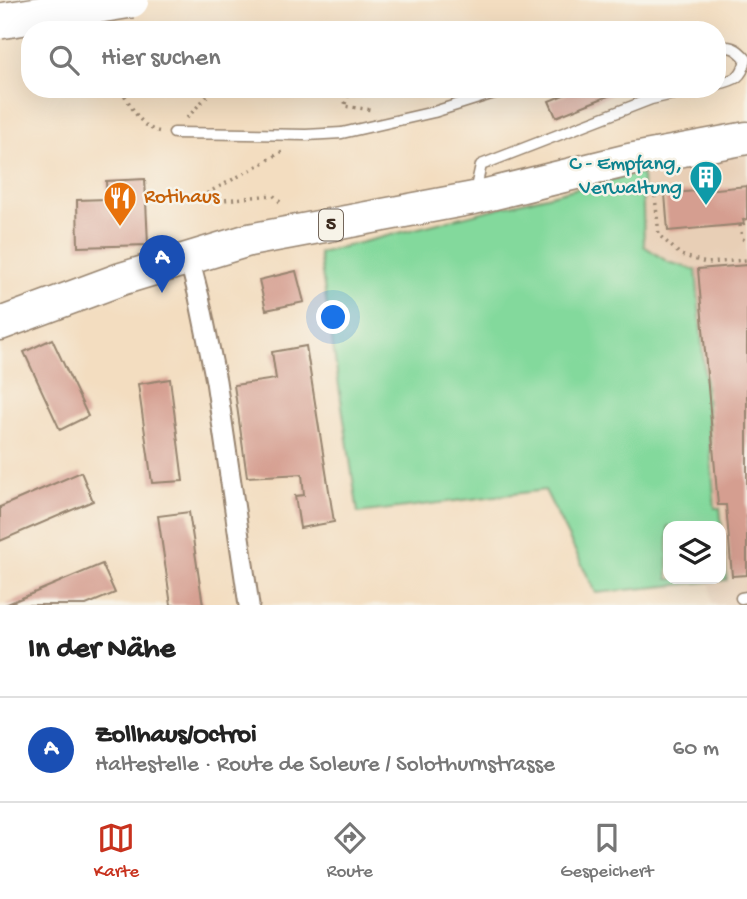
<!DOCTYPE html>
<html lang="de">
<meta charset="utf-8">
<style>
:root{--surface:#fff;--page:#f6f6f6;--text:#222;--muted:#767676;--line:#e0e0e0;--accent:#c8321e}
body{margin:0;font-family:"Gochi Hand",sans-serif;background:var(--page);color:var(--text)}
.controls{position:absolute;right:21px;bottom:21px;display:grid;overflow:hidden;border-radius:14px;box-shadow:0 7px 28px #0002}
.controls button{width:63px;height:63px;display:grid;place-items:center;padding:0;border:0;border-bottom:2px solid var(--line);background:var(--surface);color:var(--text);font:35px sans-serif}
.you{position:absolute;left:334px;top:318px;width:24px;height:24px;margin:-18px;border:5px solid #fff;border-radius:50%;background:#1a73e8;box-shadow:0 0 0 10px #1a73e833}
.badge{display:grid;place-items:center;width:46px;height:46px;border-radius:50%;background:var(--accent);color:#fff;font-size:23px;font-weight:700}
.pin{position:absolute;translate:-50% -58px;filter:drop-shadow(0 2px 4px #0008)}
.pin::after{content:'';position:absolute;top:37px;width:24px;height:21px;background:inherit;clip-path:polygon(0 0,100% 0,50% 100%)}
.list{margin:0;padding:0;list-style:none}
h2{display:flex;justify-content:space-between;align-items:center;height:91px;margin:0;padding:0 28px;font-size:30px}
h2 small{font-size:23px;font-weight:400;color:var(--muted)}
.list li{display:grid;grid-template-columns:46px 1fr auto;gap:21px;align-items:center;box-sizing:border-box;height:105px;padding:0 28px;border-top:2px solid var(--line)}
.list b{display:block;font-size:26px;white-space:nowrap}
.list p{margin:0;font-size:23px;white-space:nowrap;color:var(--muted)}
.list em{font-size:23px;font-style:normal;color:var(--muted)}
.icon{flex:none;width:38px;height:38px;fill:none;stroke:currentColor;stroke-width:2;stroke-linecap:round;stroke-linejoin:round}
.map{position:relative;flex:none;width:747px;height:605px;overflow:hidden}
.search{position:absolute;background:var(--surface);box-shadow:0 7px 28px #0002;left:21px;right:21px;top:21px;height:77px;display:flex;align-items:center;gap:18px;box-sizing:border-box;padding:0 24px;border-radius:28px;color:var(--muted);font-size:26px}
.sheet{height:196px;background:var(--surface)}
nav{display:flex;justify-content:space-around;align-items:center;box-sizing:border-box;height:98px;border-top:2px solid var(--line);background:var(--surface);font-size:19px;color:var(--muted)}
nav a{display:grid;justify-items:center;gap:4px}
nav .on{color:var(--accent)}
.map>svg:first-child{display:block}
.built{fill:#e8cfb6}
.green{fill:#83d99c;stroke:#5f825d;stroke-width:2;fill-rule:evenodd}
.building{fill:#d59e90}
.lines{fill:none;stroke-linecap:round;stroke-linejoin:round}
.service-casing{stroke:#97846f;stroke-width:13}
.minor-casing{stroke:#97846f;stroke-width:23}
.primary-casing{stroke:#97846f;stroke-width:35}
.path{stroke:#97846f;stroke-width:3.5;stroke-dasharray:2 5;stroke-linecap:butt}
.service{stroke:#fff;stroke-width:10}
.minor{stroke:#fff;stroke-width:19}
.primary{stroke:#fff;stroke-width:32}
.motorway-bridge-casing{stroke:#97846f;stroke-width:38;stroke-linecap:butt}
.motorway-bridge{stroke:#fff;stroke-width:35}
.labels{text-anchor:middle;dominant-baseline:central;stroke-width:5;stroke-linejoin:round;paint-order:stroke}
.shield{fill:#f7f3e8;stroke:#73665b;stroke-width:2}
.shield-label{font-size:19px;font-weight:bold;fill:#3b2a1e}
.culture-label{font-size:21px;fill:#0d838f;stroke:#f7f3e8;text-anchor:end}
.food-label{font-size:21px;fill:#c56008;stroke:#f7f3e8;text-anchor:start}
</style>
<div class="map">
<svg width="747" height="605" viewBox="0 0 747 605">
<rect width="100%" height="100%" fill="#f7f3e8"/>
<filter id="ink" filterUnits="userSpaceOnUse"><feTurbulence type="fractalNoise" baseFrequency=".0143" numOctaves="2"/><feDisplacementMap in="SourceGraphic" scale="14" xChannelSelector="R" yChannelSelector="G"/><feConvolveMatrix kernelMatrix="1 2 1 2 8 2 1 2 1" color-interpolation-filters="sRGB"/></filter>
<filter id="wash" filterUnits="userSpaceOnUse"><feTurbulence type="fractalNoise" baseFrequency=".00686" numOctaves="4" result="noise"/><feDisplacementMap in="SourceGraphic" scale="28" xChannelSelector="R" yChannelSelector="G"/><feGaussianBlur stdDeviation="1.57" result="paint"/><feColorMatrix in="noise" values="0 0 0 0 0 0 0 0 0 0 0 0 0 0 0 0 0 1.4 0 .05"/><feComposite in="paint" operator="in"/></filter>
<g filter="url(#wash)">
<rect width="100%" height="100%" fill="#f3ddc0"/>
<polygon class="built" points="747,154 747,605 712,605 710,582 726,580 719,508 715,508 668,262 643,246 642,172"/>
<path class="green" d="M642,172l2,74 24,16 28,8 19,238h5l7,72 -131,13 -51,-103 -187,23 -39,-260zM668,526h53v53h-53z"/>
<g id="blocks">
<g class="building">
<polygon points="578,89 623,89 623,90 556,117 549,101"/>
<polygon points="145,179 148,245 78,247 77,200 107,199 106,181"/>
<polygon points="747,186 747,219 743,220 744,224 668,231 665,194"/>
<polygon points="747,265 747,575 732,576 726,505 718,505 698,269"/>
<polygon points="296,271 304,302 266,310 259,280"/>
<polygon points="52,339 88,416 60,430 24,352"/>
<polygon points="306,346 334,522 300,528 295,496 304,495 302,474 247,477 234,385 276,379 272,352"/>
<polygon points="170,379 183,481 152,483 138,384"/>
<polygon points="81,472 93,501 0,541 0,507"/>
<polygon points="189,512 203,605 171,605 158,516"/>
<polygon points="102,564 115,593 86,605 5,605"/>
</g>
</g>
</g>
<g filter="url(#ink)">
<use href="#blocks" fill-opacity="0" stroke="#97846f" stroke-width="2"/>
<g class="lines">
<defs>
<g id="service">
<path d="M717,47c15,-1 20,1 29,12 -4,19 -11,21 -29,25"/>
<polyline points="174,133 306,135 342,133 434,112 507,89"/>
<polyline points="475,192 481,165 651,99 695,89"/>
<polyline points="741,598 747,597"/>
</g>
<polyline id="minor" points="189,258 199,297 216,381 249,605"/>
<polyline id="primary" points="0,324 121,279 249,240 474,198 629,160 747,138"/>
</defs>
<use href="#service" class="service-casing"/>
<use href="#minor" class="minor-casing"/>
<use href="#primary" class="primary-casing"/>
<g class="path">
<path d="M127,89l-2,7c9,15 18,34 37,36"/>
<polyline points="351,89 344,106 372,110"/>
<polyline points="187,118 207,96"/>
<polyline points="655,196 659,235 681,255 706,263 747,260"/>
<polyline points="280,202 273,195 204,202 202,196 265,162 284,150"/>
<polyline points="740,225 742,238 747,243"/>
</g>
<use href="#service" class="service"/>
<use href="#minor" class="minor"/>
<use href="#primary" class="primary"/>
<defs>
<polyline id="motorway-bridge" points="0,21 131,0"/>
</defs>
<use href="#motorway-bridge" class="motorway-bridge-casing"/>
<use href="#motorway-bridge" class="motorway-bridge"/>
</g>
</g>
<defs>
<symbol id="building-pin" viewBox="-11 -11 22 30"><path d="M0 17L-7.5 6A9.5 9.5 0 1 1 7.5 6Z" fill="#0f9aa8" stroke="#f7f3e8"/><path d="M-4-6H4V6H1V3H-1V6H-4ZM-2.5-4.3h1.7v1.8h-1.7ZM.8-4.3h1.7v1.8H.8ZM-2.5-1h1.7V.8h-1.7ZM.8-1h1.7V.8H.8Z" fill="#fff"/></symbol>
<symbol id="restaurant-pin" viewBox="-11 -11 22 30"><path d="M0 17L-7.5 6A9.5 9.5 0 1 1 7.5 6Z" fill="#e8710a" stroke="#f7f3e8"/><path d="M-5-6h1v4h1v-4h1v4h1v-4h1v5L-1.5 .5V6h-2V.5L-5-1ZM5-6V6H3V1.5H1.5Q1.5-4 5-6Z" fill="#fff"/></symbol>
</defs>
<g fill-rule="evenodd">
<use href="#building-pin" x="687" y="158" width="38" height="52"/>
<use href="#restaurant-pin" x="101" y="179" width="38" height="52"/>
</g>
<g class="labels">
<rect class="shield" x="319" y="209.5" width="24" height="31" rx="5"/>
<g class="shield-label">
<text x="331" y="225">5</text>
</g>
<g class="culture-label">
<text x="682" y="165">C - Empfang,<tspan x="682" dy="24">Verwaltung</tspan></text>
</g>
<g class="food-label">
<text x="144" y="198">Rotihaus</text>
</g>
</g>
</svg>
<div class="controls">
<button><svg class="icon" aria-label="layers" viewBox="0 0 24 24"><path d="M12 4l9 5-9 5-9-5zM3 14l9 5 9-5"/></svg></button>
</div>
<div class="you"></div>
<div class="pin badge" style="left:162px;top:293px;background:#1a4fb4">A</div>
<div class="search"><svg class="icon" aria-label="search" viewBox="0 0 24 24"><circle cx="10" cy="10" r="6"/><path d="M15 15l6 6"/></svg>Hier suchen</div>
</div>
<section class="sheet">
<h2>In der Nähe<small></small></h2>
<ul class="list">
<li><span class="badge" style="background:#1a4fb4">A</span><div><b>Zollhaus/Octroi</b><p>Haltestelle · Route de Soleure / Solothurnstrasse</p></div><em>60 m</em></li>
</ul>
</section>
<nav>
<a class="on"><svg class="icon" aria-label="map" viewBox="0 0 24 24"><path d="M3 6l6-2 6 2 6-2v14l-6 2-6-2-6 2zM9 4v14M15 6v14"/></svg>Karte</a>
<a><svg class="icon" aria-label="directions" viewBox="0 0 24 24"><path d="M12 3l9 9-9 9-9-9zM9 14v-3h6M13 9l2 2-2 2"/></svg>Route</a>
<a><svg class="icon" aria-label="saved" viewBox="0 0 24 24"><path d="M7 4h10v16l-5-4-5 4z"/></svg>Gespeichert</a>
</nav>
